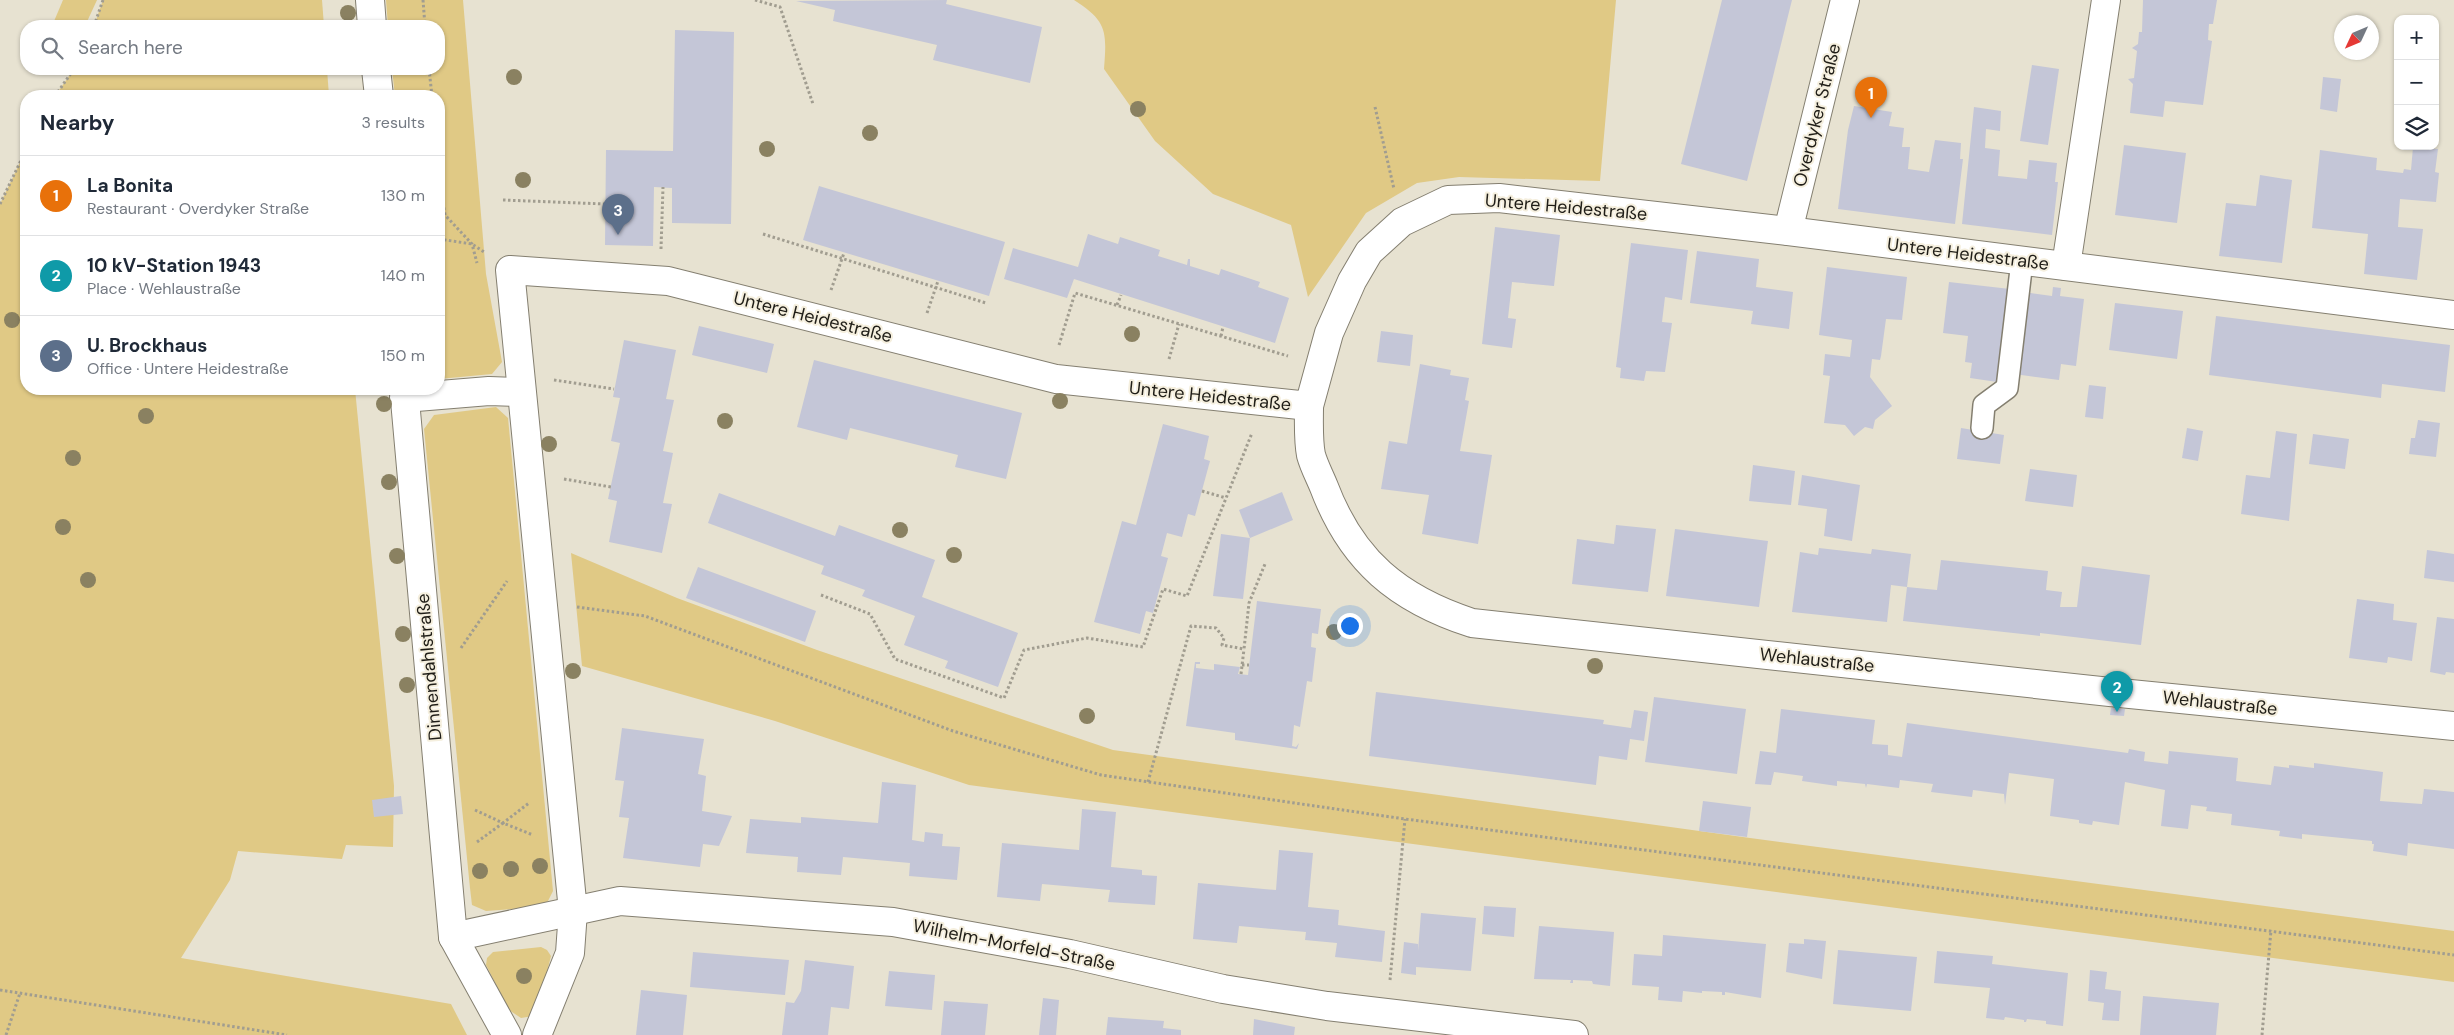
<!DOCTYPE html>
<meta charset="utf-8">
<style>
:root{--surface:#fff;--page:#f2f2f3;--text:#1f2937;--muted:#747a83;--line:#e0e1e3;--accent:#d93025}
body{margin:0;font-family:"DM Sans",sans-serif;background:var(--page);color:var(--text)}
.controls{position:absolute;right:15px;top:15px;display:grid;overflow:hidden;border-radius:10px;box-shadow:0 1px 4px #0004}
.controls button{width:45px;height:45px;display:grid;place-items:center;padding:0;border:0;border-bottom:1px solid var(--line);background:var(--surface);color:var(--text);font:25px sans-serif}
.compass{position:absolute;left:2334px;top:15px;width:45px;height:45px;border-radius:50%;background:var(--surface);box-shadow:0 1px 4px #0004;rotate:226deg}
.you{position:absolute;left:1349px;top:625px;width:18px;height:18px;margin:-12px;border:4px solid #fff;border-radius:50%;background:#1a73e8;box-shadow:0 0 0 8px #1a73e833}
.badge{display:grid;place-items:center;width:32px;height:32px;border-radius:50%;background:var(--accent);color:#fff;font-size:16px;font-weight:700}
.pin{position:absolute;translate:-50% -41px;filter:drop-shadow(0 1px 2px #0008)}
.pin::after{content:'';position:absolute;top:26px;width:18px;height:15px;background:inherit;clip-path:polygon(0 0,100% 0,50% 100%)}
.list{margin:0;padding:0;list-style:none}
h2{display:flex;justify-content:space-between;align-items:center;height:65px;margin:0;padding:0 20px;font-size:21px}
h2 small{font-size:16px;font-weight:400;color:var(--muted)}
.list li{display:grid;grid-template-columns:32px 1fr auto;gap:15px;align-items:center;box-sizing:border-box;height:80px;padding:0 20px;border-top:1px solid var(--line)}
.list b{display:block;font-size:19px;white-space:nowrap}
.list p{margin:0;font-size:16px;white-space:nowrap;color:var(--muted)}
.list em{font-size:16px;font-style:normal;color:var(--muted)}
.icon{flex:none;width:28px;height:28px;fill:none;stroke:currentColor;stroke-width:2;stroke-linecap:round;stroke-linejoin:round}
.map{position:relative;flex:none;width:2454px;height:1035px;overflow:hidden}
.search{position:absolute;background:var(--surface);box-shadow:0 1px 4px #0004;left:20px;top:20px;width:425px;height:55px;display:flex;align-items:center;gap:12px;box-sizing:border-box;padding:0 18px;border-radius:20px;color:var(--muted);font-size:19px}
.panel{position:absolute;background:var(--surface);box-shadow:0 1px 4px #0004;left:20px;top:90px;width:425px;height:305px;border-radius:20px}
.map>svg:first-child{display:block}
.green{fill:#e0c985}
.building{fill:#c4c6d7}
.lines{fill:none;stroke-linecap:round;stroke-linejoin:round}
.service-casing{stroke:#847f70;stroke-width:24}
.minor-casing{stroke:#847f70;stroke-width:30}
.path{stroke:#a19d90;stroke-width:3;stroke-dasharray:2.5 2.5;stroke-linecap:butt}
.service{stroke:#fff;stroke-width:21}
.minor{stroke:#fff;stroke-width:28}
.tree{fill:#8a8161}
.labels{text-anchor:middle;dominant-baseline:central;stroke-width:4;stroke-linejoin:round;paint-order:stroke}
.street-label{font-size:18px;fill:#1f1d17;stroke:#f5efde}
</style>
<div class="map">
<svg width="2454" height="1035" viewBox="0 0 2454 1035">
<rect width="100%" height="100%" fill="#e7e2d1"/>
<g class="green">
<polygon points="63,0 97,0 85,26 52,26"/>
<polygon points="103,0 322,0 324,26 94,26"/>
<polygon points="386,0 463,0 486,274 502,362 492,374 439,379 439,96 395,96 392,69 439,69 439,26 388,26"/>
<path d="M1074,0h542l-16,181 -141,-4 -42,6 -51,30 -58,84 -17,-72 -78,-31 -58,-53 -51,-72c3,-38 3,-48 -30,-69z"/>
<polygon points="74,69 327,69 329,96 55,96"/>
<polygon points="26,150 26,389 355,389 394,786 393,847 346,845 342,859 238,851 230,880 181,958 451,1004 467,1035 0,1035 0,204"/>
<polygon points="496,407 508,418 553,891 548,901 539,907 486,911 472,905 470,888 424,429 434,415"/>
<polygon points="571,553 677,598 817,650 1113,750 1750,838 2454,931 2454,982 969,785 775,721 582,666"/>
<polygon points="541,947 547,950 551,956 537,1012 533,1016 521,1018 509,1010 486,965 487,958 493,952"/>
</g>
<g class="building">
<polygon points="947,0 946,4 1042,27 1030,83 933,60 937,45 833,21 835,10 796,1"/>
<polygon points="1722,0 1792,0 1747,181 1681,164"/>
<polygon points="2143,0 2217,0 2213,24 2209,24 2208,40 2212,41 2203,105 2165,101 2163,117 2130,113 2133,84 2128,79 2134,78 2137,51 2132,48 2138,44 2139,32 2142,32"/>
<polygon points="675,30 734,32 731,224 672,223 672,188 654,187 653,246 605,245 606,150 673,151"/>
<polygon points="2032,65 2059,69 2048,145 2020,141"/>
<polygon points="2323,77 2341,79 2337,112 2320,109"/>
<polygon points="1854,106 1892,112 1889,126 1904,128 1902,147 1910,147 1908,169 1929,172 1935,140 1961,143 1960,159 1963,159 1955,224 1838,209 1848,130"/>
<polygon points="1974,107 2001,111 2000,131 1986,129 1985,148 2000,150 1998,176 2027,179 2029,160 2057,163 2055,182 2058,182 2052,235 1962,224"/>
<polygon points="2124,145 2186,153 2177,223 2115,215"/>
<polygon points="2413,147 2438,149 2435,172 2439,173 2436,202 2400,199 2398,227 2423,229 2417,280 2364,274 2368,234 2312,228 2320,150 2377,158 2376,170 2403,173 2404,169 2411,170"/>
<polygon points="2260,175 2292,180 2282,263 2219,256 2226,203 2256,206"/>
<polygon points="819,186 1005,242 989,296 803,240"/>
<polygon points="1495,227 1560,235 1554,286 1512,282 1508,318 1516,319 1512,348 1482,344"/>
<polygon points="1088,234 1118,244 1120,237 1160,250 1158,256 1187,265 1188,259 1190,259 1190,266 1219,275 1221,269 1260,282 1258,287 1289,298 1275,343 1074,279 1067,298 1004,279 1013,248 1078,267"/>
<polygon points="1631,243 1688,250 1682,300 1665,297 1662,322 1672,323 1665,372 1646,371 1644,381 1620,378 1621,368 1616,367"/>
<polygon points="1697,251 1759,259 1756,287 1793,292 1789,329 1751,324 1753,311 1690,303"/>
<polygon points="1827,267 1907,277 1902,320 1886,319 1881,356 1880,360 1872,359 1870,377 1892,406 1875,420 1873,429 1865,427 1854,436 1845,425 1824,423 1830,376 1823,375 1825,354 1850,357 1852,340 1819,335"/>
<polygon points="1949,282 2010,289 2004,383 1970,378 1972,363 1965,362 1968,336 1943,333"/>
<polygon points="2053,287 2061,288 2060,296 2084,299 2076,366 2061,364 2059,380 2014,374 2024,292 2052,296"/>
<polygon points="2115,303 2183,311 2177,359 2109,350"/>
<polygon points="2216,316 2450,345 2445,392 2382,384 2381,398 2209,375"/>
<polygon points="699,326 774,344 767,373 692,355"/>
<polygon points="1381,331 1413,335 1410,366 1377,362"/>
<polygon points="624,340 676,350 666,399 674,400 663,451 673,453 663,503 672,504 662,553 609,542 617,501 608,499 620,443 611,441 620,398 613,397"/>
<polygon points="814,360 1022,413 1006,479 955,467 958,455 850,428 847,440 797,427"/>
<polygon points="1420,364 1451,370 1450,375 1469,378 1465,400 1469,401 1460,451 1492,455 1478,544 1422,534 1429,495 1381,489 1389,441 1407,444"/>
<polygon points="2089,385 2106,387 2103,419 2085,417"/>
<polygon points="2418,420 2440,423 2436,457 2409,454 2411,438 2415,438"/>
<polygon points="1163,424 1209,436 1204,459 1210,461 1195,516 1188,514 1182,537 1167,533 1161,556 1168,558 1153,613 1146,611 1140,634 1094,622 1122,521 1136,525"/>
<polygon points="1961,428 2004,435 2000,464 1957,459"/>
<polygon points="2187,428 2203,431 2198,461 2182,458"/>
<polygon points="2276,431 2297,434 2289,521 2241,514 2246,475 2270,478"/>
<polygon points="2313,434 2349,439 2345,469 2309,464"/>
<polygon points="1753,465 1795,471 1791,505 1749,501"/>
<polygon points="2030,469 2077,475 2073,507 2025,501"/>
<polygon points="1802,475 1860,485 1852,541 1824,536 1827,509 1798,505"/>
<polygon points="1282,492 1293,520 1250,538 1239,510"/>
<polygon points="719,493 835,536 839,525 935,560 922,597 1018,633 998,687 945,668 948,661 904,645 915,616 862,596 865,590 821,574 824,566 708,523"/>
<polygon points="1616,525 1656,529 1648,592 1572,584 1577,539 1614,544"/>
<polygon points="1675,529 1768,541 1759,607 1666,596"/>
<polygon points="1221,534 1250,538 1243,599 1213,596"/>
<polygon points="1819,548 1871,554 1872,549 1911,554 1907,587 1891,585 1887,622 1792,612 1800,552 1818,555"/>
<polygon points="2427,550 2454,554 2454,582 2424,578"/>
<polygon points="1941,560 2048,571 2046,590 2062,592 2060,607 2077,607 2082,566 2150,575 2141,645 2040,633 2040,636 1903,621 1907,587 1937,590"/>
<polygon points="698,567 816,611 805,642 686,598"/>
<polygon points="2357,599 2394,604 2393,620 2417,623 2412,661 2388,657 2387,663 2349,658"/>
<polygon points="1257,601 1321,609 1318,634 1312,633 1311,647 1316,648 1312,682 1307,681 1300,727 1294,725 1292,746 1296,747 1299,743 1297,749 1235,740 1235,733 1186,726 1195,662 1200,662 1200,664 1196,664 1196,668 1214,670 1214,664 1240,667 1238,674 1248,675"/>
<polygon points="2437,617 2454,619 2454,673 2446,672 2445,675 2430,672"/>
<polygon points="1376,692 1604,720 1603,724 1631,728 1634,710 1648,712 1644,741 1630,739 1627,760 1599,756 1596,785 1369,756"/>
<polygon points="1654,697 1746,709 1737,774 1645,762"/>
<polygon points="2111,708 2125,709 2124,716 2110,715"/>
<polygon points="1781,709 1875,720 1872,744 1888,745 1888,755 1902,757 1907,723 2128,753 2129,749 2145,752 2144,761 2168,764 2169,751 2238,758 2236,781 2271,785 2274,766 2289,768 2289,765 2314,768 2314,763 2383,772 2380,801 2422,804 2424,789 2454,792 2454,849 2408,843 2407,856 2373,851 2374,844 2372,844 2372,841 2302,834 2302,839 2279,836 2280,831 2231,825 2232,814 2206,811 2207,807 2191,805 2188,829 2161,826 2165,790 2125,782 2119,825 2093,821 2092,825 2079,823 2079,820 2050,816 2054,779 2009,773 2005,805 2004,794 1973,790 1972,797 1931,792 1933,784 1900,780 1899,788 1867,784 1866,788 1865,784 1837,781 1837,786 1802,781 1803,776 1774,772 1771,785 1755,784 1760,751 1776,753"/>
<polygon points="622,728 704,739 698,774 706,776 702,811 732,816 719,846 703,844 700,867 623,858 629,818 619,817 624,781 615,780"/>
<polygon points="882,782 916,785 912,840 924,842 925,832 943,834 942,846 960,847 957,880 909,876 910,863 843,857 841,875 797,872 798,857 746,853 750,819 801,823 801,817 878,823"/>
<polygon points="401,796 403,814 374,817 372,800"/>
<polygon points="1703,801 1751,807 1747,837 1699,831"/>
<polygon points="1082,809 1116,812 1111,867 1142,870 1142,875 1157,876 1155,905 1108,902 1110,890 1042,884 1040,901 997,897 1002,843 1079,850"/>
<polygon points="1279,850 1313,853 1308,907 1339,910 1338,925 1385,931 1382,962 1335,957 1337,943 1305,940 1306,932 1239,926 1237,943 1193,939 1198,883 1276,890"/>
<polygon points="1484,906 1516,908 1514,937 1482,934"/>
<polygon points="1421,913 1476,918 1471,971 1416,967 1416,975 1401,973 1404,942 1418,944 1418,951"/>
<polygon points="1539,926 1614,932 1610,986 1593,984 1592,981 1573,980 1573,983 1570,983 1571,980 1534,979"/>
<polygon points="1663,935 1766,944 1761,998 1725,992 1725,995 1722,995 1722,992 1702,991 1702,993 1683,991 1682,1002 1658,1000 1659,987 1632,985 1634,954 1662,956"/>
<polygon points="1804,939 1826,941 1822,979 1786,972 1789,943 1804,944"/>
<polygon points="1838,950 1917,957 1911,1011 1833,1004"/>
<polygon points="1937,951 1993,956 1992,964 2068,973 2063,1026 2046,1024 2046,1021 2027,1019 2026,1022 2024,1022 2024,1020 2005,1017 2004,1020 1986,1018 1990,988 1934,983"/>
<polygon points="693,952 789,960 785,995 690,987"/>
<polygon points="805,960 854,966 849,1009 831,1007 828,1035 782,1035 786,1002 794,1003 801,991"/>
<polygon points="2090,970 2107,972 2105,989 2121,991 2119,1021 2102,1020 2104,1003 2088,1001"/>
<polygon points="889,971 935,975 932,1010 885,1006"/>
<polygon points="641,990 687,995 683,1035 636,1035"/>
<polygon points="2143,996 2219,1003 2216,1035 2140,1035"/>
<polygon points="1043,998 1059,1000 1056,1035 1039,1035"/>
<polygon points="944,1001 988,1004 985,1035 941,1035"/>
<polygon points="1108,1017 1164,1021 1163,1028 1181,1030 1181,1035 1106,1035"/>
<polygon points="1254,1019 1295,1027 1294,1035 1253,1035"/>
</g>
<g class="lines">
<defs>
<polyline id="service" points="1982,428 1984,405 2007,388 2022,261"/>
<g id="minor">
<polyline points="370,0 372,26"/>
<polyline points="376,69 379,96"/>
<polyline points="1788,231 1845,0"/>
<polyline points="2066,266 2106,0"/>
<polyline points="404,389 453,937 507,1035"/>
<polyline points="404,398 489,391 520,392"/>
<path d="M1309,406c0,16 -1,34 2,49 3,11 9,22 13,32 28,74 74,112 148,136l638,69 344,34"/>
<polyline points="453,937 620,901 893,922 1070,954 1223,989 1327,1006 1574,1035"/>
<polyline points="537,1035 570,953 573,911 510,270 668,281 1056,379 1309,406 1329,333 1352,281 1369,252 1402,222 1448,200 1499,198 1788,231 2454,315"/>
</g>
</defs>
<use href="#service" class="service-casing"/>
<use href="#minor" class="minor-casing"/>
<g class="path">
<polyline points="423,0 425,26"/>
<polyline points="755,0 780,7 813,104"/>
<polyline points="94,26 103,0"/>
<polyline points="429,69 432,96"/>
<polyline points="55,96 74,69"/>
<polyline points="1375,107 1394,189"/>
<polyline points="439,178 445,215 472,244 477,263"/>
<polyline points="503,200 605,204"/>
<polyline points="0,204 26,150"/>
<polyline points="439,213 445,215"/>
<polyline points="763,234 986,303"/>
<polyline points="439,239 472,244 484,252"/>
<polyline points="661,249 663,187"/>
<polyline points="831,290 844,253"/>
<polyline points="1117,305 1121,295"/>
<polyline points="927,313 938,281"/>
<polyline points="1221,336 1223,327"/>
<polyline points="1059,345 1075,293 1288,356"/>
<polyline points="1169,359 1179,324"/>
<polyline points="554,380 614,389"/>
<polyline points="564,479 611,487"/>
<polyline points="1202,491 1226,498"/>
<polyline points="821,595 870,614 895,659 1004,698 1024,650 1087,638 1143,647 1163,589 1187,596 1252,433"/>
<polyline points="577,607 645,616 953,731 1101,775 1405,819 2454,955"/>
<polyline points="461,648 507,581"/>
<polyline points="1242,665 1249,665"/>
<polyline points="1241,674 1244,649"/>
<polyline points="1148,782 1191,626 1216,628 1224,638 1222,645 1244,649 1249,603 1265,564"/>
<polyline points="475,810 503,823 529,803"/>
<polyline points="477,842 503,823 533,835"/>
<polyline points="1390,980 1405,819"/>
<polyline points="0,990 287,1035"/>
<polyline points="6,1035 20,993"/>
<polyline points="2262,1035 2271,930"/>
</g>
<use href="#service" class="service"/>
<use href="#minor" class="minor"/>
</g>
<g class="tree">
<circle cx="348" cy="13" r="8"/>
<circle cx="514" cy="77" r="8"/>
<circle cx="1138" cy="109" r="8"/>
<circle cx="870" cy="133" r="8"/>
<circle cx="767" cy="149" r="8"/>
<circle cx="523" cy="180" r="8"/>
<circle cx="12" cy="320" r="8"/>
<circle cx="1132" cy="334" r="8"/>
<circle cx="1060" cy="401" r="8"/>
<circle cx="384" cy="404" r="8"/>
<circle cx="146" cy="416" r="8"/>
<circle cx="725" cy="421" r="8"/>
<circle cx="549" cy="444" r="8"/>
<circle cx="73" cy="458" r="8"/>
<circle cx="389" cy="482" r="8"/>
<circle cx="63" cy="527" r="8"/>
<circle cx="900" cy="530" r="8"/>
<circle cx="954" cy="555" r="8"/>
<circle cx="397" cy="556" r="8"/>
<circle cx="88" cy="580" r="8"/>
<circle cx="1334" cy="632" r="8"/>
<circle cx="403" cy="634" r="8"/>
<circle cx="1595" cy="666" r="8"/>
<circle cx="573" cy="671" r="8"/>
<circle cx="407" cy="685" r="8"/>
<circle cx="1087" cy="716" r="8"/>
<circle cx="540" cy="866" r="8"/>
<circle cx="511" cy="869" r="8"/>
<circle cx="480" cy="871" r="8"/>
<circle cx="524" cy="976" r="8"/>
</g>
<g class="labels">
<g class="street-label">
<text transform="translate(1817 115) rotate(-76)">Overdyker Straße</text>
<text transform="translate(1566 207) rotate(5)">Untere Heidestraße</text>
<text transform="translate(1968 254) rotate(7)">Untere Heidestraße</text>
<text transform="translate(813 317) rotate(14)">Untere Heidestraße</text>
<text transform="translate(1210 396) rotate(6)">Untere Heidestraße</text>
<text transform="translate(1817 660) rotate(6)">Wehlaustraße</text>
<text transform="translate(429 667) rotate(-95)">Dinnendahlstraße</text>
<text transform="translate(2220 703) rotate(6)">Wehlaustraße</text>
<text transform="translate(1014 945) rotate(11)">Wilhelm-Morfeld-Straße</text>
</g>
</g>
</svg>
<div class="controls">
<button>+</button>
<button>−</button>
<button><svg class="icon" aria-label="layers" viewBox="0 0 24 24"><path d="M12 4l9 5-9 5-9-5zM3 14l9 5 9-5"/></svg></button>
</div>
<svg class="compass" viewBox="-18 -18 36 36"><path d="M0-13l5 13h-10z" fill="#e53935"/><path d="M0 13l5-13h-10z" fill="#747a83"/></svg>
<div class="you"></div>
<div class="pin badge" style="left:1871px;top:118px;background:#e8710a">1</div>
<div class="pin badge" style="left:2117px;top:712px;background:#0f9aa8">2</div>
<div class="pin badge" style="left:618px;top:235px;background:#5c6f8a">3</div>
<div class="search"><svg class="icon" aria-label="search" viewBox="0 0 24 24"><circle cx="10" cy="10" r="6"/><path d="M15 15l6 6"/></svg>Search here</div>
<section class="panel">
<h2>Nearby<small>3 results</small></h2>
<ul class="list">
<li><span class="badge" style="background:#e8710a">1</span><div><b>La Bonita</b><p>Restaurant · Overdyker Straße</p></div><em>130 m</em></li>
<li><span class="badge" style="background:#0f9aa8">2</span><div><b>10 kV-Station 1943</b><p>Place · Wehlaustraße</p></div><em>140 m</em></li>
<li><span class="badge" style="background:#5c6f8a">3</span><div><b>U. Brockhaus</b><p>Office · Untere Heidestraße</p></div><em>150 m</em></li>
</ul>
</section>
</div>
